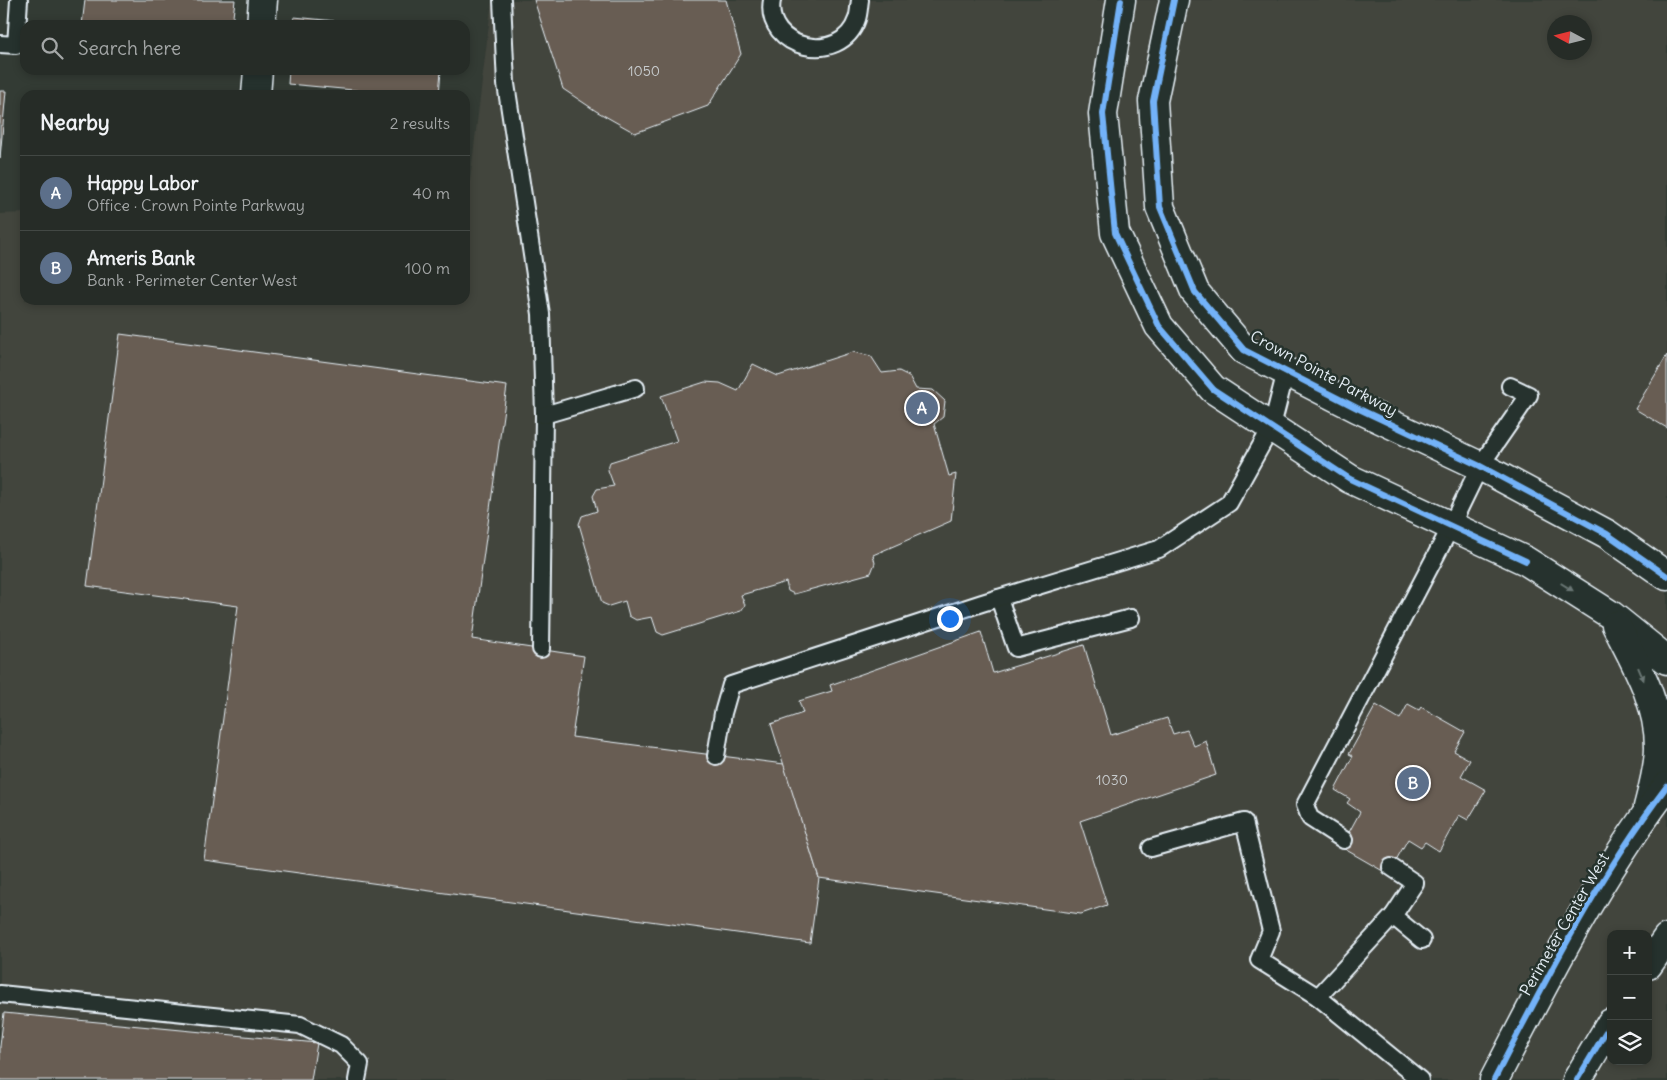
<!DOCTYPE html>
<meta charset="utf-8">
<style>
:root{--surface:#262c27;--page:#323833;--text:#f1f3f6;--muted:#a4a7a7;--line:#424844;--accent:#d6ab8b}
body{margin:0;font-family:Delius,sans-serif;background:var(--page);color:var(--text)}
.controls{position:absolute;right:15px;bottom:15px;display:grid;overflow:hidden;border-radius:10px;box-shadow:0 2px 8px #0003}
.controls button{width:45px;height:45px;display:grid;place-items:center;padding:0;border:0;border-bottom:1px solid var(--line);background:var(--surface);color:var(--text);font:25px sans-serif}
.compass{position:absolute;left:1547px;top:15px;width:45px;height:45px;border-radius:50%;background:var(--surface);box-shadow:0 2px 8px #0003;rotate:277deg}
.you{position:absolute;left:949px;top:618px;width:18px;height:18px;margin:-12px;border:4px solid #fff;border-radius:50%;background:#1a73e8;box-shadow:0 0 0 8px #1a73e833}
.badge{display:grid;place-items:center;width:32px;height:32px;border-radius:50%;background:var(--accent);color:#fff;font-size:16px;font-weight:700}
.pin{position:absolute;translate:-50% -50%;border:2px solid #fff;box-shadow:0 1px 5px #0006}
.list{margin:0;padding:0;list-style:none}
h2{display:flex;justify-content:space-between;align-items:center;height:65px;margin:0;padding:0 20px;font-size:21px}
h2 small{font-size:16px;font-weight:400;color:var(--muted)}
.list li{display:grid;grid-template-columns:32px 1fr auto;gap:15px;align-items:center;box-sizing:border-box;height:75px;padding:0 20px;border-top:1px solid var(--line)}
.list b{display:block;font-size:19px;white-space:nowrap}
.list p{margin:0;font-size:16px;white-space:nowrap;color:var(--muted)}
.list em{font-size:16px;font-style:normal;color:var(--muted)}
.icon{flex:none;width:28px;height:28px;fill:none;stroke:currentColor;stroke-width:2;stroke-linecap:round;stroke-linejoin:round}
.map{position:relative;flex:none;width:1667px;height:1080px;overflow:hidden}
.search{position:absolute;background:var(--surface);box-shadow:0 2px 8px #0003;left:20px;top:20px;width:450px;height:55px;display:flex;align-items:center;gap:12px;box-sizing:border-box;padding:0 18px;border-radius:15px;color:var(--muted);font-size:19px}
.panel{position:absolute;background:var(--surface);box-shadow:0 2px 8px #0003;left:20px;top:90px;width:450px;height:215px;border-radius:15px}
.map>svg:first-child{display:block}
.built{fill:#43453d;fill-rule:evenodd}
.building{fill:#675d52;stroke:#e8f1f8}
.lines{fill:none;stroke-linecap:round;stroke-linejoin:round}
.lane-casing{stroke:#e8f1f8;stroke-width:20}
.street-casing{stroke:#e8f1f8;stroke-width:31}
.secondary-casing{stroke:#e8f1f8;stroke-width:31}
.lane{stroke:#26332d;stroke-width:16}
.street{stroke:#26332d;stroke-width:28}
.secondary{stroke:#26332d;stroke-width:28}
.cycleway-casing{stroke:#26332d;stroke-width:9}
.cycleway{stroke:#73b2f8;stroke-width:6}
.oneway{fill:#6a7674}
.labels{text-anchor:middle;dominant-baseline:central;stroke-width:5;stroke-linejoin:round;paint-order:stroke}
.number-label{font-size:14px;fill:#c8ccce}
.street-label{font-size:16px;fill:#e8f1f8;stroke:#26332d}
</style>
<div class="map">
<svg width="1667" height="1080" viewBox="0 0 1667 1080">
<rect width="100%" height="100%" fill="#333b34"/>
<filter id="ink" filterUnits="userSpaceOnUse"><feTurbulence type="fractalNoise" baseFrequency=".02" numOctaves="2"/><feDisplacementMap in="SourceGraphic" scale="10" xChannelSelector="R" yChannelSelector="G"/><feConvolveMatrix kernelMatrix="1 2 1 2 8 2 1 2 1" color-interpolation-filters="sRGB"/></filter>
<g filter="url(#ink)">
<path class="built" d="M492,0h1175v1080h-1667v-866l25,-1v87h440v-79zM1554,22h30v30h-30zM1611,934h37v127h-37z"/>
<g class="building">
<polygon points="85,0 235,0 232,25 82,25"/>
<polygon points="534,0 726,0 741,54 708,106 635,133 596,111 563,89"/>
<polygon points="294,17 377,25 293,25"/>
<polygon points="289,70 441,70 439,95 408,95 288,84"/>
<polygon points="0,91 6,91 0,158"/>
<polygon points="120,334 507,386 472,639 584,656 572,737 784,764 819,878 810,943 204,860 238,606 87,586"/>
<polygon points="853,352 871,356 882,373 899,371 909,376 916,389 933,390 945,401 943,417 934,424 949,476 956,474 951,521 873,555 875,563 871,573 794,594 788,591 786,582 741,595 745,605 741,611 663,635 657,632 652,617 636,620 629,616 625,601 609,606 602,603 579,524 582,516 597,511 593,496 597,489 614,486 608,470 610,462 677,441 661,396 705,382 720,383 738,391 753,364 778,376"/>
<polygon points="1667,355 1667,428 1635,409"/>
<polygon points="981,632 993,673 1084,645 1111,735 1167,718 1173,734 1187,730 1194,746 1206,741 1216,775 1080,821 1107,905 1081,914 819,878 771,724 803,713 799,701 832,691 830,685"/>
<polygon points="1408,704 1419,710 1421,707 1465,732 1454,751 1470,760 1461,776 1486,790 1468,820 1459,815 1439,851 1425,842 1421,847 1408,839 1388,874 1341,847 1360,812 1347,803 1350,799 1335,790 1353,756 1349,754 1376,705 1400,719"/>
<polygon points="4,1013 317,1043 311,1080 0,1080 0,1046"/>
</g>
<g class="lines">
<defs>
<g id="lane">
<polyline points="502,0 506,84 541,314 544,415 541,649"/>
<path d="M772,0c-9,49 69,67 85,19 2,-6 2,-13 3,-19"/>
<polyline points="0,44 16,45 19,0"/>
<polyline points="544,415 636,388"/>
<polyline points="999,598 1016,648 1131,618"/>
<polyline points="716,756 723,713 731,685 982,603 1159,549 1229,503 1272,426 1286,371"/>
<polyline points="1344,840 1310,818 1305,805 1444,540 1480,466 1529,395 1510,386"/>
<polyline points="1151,848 1244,822 1271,931 1259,960 1318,997"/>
<polyline points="1391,867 1415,883 1393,916 1318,997 1420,1080"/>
<polyline points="1393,916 1422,940"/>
<polyline points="0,994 300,1025 341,1045 360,1064 357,1080"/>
</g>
<g id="street">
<polyline points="261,25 263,0"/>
<polyline points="256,95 258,70"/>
</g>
<g id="secondary">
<polyline points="1121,0 1103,114 1115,233 1159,326 1213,389 1350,479 1526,561 1611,615 1667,660"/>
<polyline points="1174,0 1153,101 1160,207 1195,292 1244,350 1357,408 1480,466 1607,534 1667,576"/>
<path d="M1616,625c20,39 43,78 43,122 0,20 -6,41 -11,60"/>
<polyline points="1648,965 1667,938"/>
<path d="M1494,1080c52,-101 104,-203 173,-294"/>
<polyline points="1577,1080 1611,1023"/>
</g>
</defs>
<use href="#lane" class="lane-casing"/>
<use href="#street" class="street-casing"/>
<use href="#secondary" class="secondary-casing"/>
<use href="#lane" class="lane"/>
<use href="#street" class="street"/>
<use href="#secondary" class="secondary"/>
<defs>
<g id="cycleway">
<polyline points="1121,0 1103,114 1115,233 1159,326 1213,389 1350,479 1526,561"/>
<polyline points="1174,0 1153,101 1160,207 1195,292 1244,350 1357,408 1480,466 1607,534 1667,576"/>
<path d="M1494,1080c52,-101 104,-203 173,-294"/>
<polyline points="1577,1080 1611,1023"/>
</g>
</defs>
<use href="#cycleway" class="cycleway-casing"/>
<use href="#cycleway" class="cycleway"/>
</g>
<defs><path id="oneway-solid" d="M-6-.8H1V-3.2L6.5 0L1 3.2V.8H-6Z" transform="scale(1.25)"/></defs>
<g class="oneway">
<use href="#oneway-solid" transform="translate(1567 587) rotate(32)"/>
<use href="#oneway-solid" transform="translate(1641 674) rotate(67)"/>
</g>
</g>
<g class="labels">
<g class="number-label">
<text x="644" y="71">1050</text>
<text x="1112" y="780">1030</text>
</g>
<g class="street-label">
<text transform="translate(1324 373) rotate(28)">Crown Pointe Parkway</text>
<text transform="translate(1564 924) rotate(-60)">Perimeter Center West</text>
</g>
</g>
</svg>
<div class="controls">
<button>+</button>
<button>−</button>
<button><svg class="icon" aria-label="layers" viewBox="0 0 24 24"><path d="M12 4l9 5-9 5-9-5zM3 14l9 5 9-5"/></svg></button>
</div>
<svg class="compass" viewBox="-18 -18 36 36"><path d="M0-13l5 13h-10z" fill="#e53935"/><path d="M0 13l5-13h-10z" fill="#a4a7a7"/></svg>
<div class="you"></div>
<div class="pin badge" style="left:922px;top:408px;background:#5c6f8a">A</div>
<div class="pin badge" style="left:1413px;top:783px;background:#5c6f8a">B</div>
<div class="search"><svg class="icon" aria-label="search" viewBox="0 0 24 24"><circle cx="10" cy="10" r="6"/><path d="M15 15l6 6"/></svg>Search here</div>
<section class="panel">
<h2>Nearby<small>2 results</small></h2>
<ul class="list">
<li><span class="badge" style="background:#5c6f8a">A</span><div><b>Happy Labor</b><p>Office · Crown Pointe Parkway</p></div><em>40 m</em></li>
<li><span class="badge" style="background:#5c6f8a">B</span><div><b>Ameris Bank</b><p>Bank · Perimeter Center West</p></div><em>100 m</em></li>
</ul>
</section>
</div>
